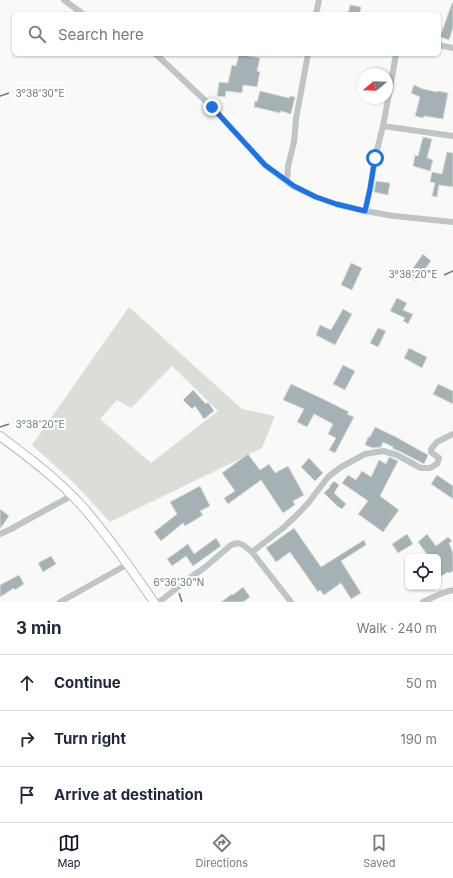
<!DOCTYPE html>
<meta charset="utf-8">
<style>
:root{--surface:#fff;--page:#f6f6f7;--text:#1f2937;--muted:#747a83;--line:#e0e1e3;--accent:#111827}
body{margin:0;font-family:Inter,sans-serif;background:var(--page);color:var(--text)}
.controls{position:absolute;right:12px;bottom:12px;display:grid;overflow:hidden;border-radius:6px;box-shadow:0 1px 3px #0004}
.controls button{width:36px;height:36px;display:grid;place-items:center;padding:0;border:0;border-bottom:1px solid var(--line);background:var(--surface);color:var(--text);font:20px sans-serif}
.compass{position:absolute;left:357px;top:68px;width:36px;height:36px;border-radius:50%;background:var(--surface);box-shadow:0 1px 3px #0004;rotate:251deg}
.stop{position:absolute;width:12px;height:12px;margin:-9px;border:3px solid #1a73e8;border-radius:50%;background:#fff}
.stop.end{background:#1a73e8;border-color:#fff;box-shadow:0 1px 4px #0008}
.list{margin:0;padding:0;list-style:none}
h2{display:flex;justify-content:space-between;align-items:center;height:52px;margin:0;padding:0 16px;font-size:17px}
h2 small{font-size:13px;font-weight:400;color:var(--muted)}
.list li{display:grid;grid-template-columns:26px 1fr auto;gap:12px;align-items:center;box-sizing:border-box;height:56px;padding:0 16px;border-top:1px solid var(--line)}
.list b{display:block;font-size:15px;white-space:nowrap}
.list em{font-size:13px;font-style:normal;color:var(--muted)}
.icon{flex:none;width:22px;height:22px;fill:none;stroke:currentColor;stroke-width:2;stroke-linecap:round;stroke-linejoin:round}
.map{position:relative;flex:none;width:453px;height:602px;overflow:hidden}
.search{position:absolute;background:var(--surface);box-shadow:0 1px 3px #0004;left:12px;right:12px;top:12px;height:44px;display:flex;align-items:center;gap:10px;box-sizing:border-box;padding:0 14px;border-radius:6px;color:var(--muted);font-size:15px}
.sheet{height:220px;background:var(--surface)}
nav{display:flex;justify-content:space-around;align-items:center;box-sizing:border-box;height:56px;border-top:1px solid var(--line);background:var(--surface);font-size:11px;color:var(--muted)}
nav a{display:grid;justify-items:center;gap:2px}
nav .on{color:var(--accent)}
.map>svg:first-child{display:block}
.green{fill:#daded6;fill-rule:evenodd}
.building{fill:#a4b1b5;stroke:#dbdbd9}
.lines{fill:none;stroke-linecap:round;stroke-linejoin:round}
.secondary-casing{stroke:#b2bbbe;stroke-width:10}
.street{stroke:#bdc5c7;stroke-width:6}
.secondary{stroke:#fff;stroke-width:8}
.route{stroke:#1a73e8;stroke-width:5}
.ticks{fill:none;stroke:#647a82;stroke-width:1.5}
.ticks-label{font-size:10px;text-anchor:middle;fill:#647a82;stroke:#fff;stroke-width:4;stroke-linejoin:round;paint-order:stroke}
</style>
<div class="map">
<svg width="453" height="602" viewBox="0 0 453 602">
<rect width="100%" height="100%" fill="#f9f9f7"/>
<path class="green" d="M129,307l113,102 33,7 -13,32 -152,74 -36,-39 -42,-38zM172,366l46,45 -67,52 -51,-44 17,-19 14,8z"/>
<g class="building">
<polygon points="452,3 453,3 453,28 449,40 440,37"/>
<polygon points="350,5 361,7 360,14 348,14"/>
<polygon points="239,54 260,58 257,71 260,72 257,87 243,85 242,93 226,91 225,97 217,96 219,82 228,83 232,65 236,66"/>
<polygon points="414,85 423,89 437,92 438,91 448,93 443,119 424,116 423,118 415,116 420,97 411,93"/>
<polygon points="260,91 289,98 290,96 295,97 291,114 281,111 280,113 254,107 255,101 257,102"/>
<polygon points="423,137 432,139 427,158 433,160 430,171 413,166 415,155 418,156"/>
<polygon points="447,152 453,153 453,187 439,185 437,197 432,196 435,183 430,182 432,172 442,174"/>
<polygon points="376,181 390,183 388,195 374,192"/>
<polygon points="423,254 431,261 416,281 408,275"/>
<polygon points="351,263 362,268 352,290 341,285"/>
<polygon points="397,298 407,303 403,310 413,314 408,324 403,321 405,318 390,311"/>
<polygon points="343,309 352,314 335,345 316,335 320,325 331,330"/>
<polygon points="378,328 386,331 378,347 370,343"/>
<polygon points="409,348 427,357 422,368 404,358"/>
<polygon points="343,365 355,371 345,390 333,384"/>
<polygon points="291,384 321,398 349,412 347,414 354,417 335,453 329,450 336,438 328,434 333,424 314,414 307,427 297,422 304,409 283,400"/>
<polygon points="438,384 453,391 453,404 433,394"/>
<polygon points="193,390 206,404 208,402 214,411 204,419 195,406 192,409 183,400"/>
<polygon points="375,427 396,437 428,455 424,464 399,451 393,449 393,447 383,442 381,447 373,448 365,445 368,437 370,437"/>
<polygon points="248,454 260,470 269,464 275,473 288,466 304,495 293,501 295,505 283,513 261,480 228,504 224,498 235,491 222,473"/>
<polygon points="389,457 398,461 380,496 399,510 383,532 358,514 368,501 342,483 348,475 356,480 362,471 371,477 379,460 386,464"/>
<polygon points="309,458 323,473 315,481 301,467"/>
<polygon points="437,475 453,486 453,499 431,484"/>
<polygon points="334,481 339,485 334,493 346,504 342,509 337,506 324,493 330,487 329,487"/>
<polygon points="200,486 210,506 200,511 203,515 185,526 183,523 161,541 154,532 177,514 170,502"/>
<polygon points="0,509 9,516 0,529"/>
<polygon points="294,528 321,567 364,540 366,545 341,561 361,593 351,599 341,583 324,595 320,590 318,592 290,552 276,562 266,548"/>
<polygon points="407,534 413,544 398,553 392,544"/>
<polygon points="427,534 436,546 448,537 452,541 449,543 453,553 453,571 449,573 448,572 438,578 438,557 429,557 418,542"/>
<polygon points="216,538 221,546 193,566 186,556 172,566 167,559 188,544 194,554"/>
<polygon points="51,556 56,564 43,572 38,563"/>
<polygon points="19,575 24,584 15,590 14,588 0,597 0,585"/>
<polygon points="243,587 250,597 243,602 221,602 232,594 233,595"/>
</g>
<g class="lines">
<defs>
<path id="secondary" d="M0,436c28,21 58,43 82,70 26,30 49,63 72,96"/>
</defs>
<use href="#secondary" class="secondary-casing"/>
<g class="street">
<polyline points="64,0 83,14"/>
<polyline points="316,14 319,0"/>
<polyline points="439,45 453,48"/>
<polyline points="155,54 159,57 212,107 265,165 293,186 316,197 336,204 365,211 394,216 453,222"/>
<polyline points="383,126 453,136"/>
<polyline points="287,181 288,166 294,142 296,119 308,54"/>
<polyline points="365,211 370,189 375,158 383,126 390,89 396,54"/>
<polyline points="0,534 11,529 71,496"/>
<polyline points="252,552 283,528 299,513 309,502 328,477 341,467 365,454 383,451 397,455 421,468 430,468 437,464 439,458 431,452 431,449 437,442 453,434"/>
<polyline points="60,602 128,564"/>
<polyline points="159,602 191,577 204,568 231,545 238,543 243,545 252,552 291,602"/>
<polyline points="423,602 442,593 453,590"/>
</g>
<use href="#secondary" class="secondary"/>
</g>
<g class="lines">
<polyline class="route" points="212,107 265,165 294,186 316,197 336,204 365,211 370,189 375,158"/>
</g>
<path class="ticks" d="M0,96l9,-3M444,275l9,-4M0,427l9,-3M179,593l3,9"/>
<g class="ticks-label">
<text x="40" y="97">3°38'30"E</text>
<text x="413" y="278">3°38'20"E</text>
<text x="40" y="428">3°38'20"E</text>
<text x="179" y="586">6°36'30"N</text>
</g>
</svg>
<div class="controls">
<button><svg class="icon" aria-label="locate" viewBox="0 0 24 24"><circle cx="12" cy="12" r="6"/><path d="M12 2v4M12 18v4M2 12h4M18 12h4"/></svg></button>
</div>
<svg class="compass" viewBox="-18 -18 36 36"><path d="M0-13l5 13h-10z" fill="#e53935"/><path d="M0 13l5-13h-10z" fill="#747a83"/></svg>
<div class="stop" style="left:375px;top:158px"></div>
<div class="stop end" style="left:212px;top:107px"></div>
<div class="search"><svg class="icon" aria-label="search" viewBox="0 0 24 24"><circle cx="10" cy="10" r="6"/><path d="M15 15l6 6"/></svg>Search here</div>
</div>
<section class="sheet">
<h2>3 min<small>Walk · 240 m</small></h2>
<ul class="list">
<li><svg class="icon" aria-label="ahead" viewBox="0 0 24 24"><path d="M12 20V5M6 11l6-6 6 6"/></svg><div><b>Continue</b></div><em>50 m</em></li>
<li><svg class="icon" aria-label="right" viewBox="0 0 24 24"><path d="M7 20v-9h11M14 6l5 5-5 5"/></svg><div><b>Turn right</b></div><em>190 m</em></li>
<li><svg class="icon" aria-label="arrive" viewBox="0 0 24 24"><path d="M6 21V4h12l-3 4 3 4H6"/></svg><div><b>Arrive at destination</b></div></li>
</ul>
</section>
<nav>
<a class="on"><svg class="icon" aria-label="map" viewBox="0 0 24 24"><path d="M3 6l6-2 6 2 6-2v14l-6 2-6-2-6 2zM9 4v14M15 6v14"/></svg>Map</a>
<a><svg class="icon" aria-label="directions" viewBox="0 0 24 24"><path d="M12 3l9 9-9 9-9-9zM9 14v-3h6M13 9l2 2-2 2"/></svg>Directions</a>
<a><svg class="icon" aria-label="saved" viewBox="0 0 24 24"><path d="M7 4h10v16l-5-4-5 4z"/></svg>Saved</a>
</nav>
